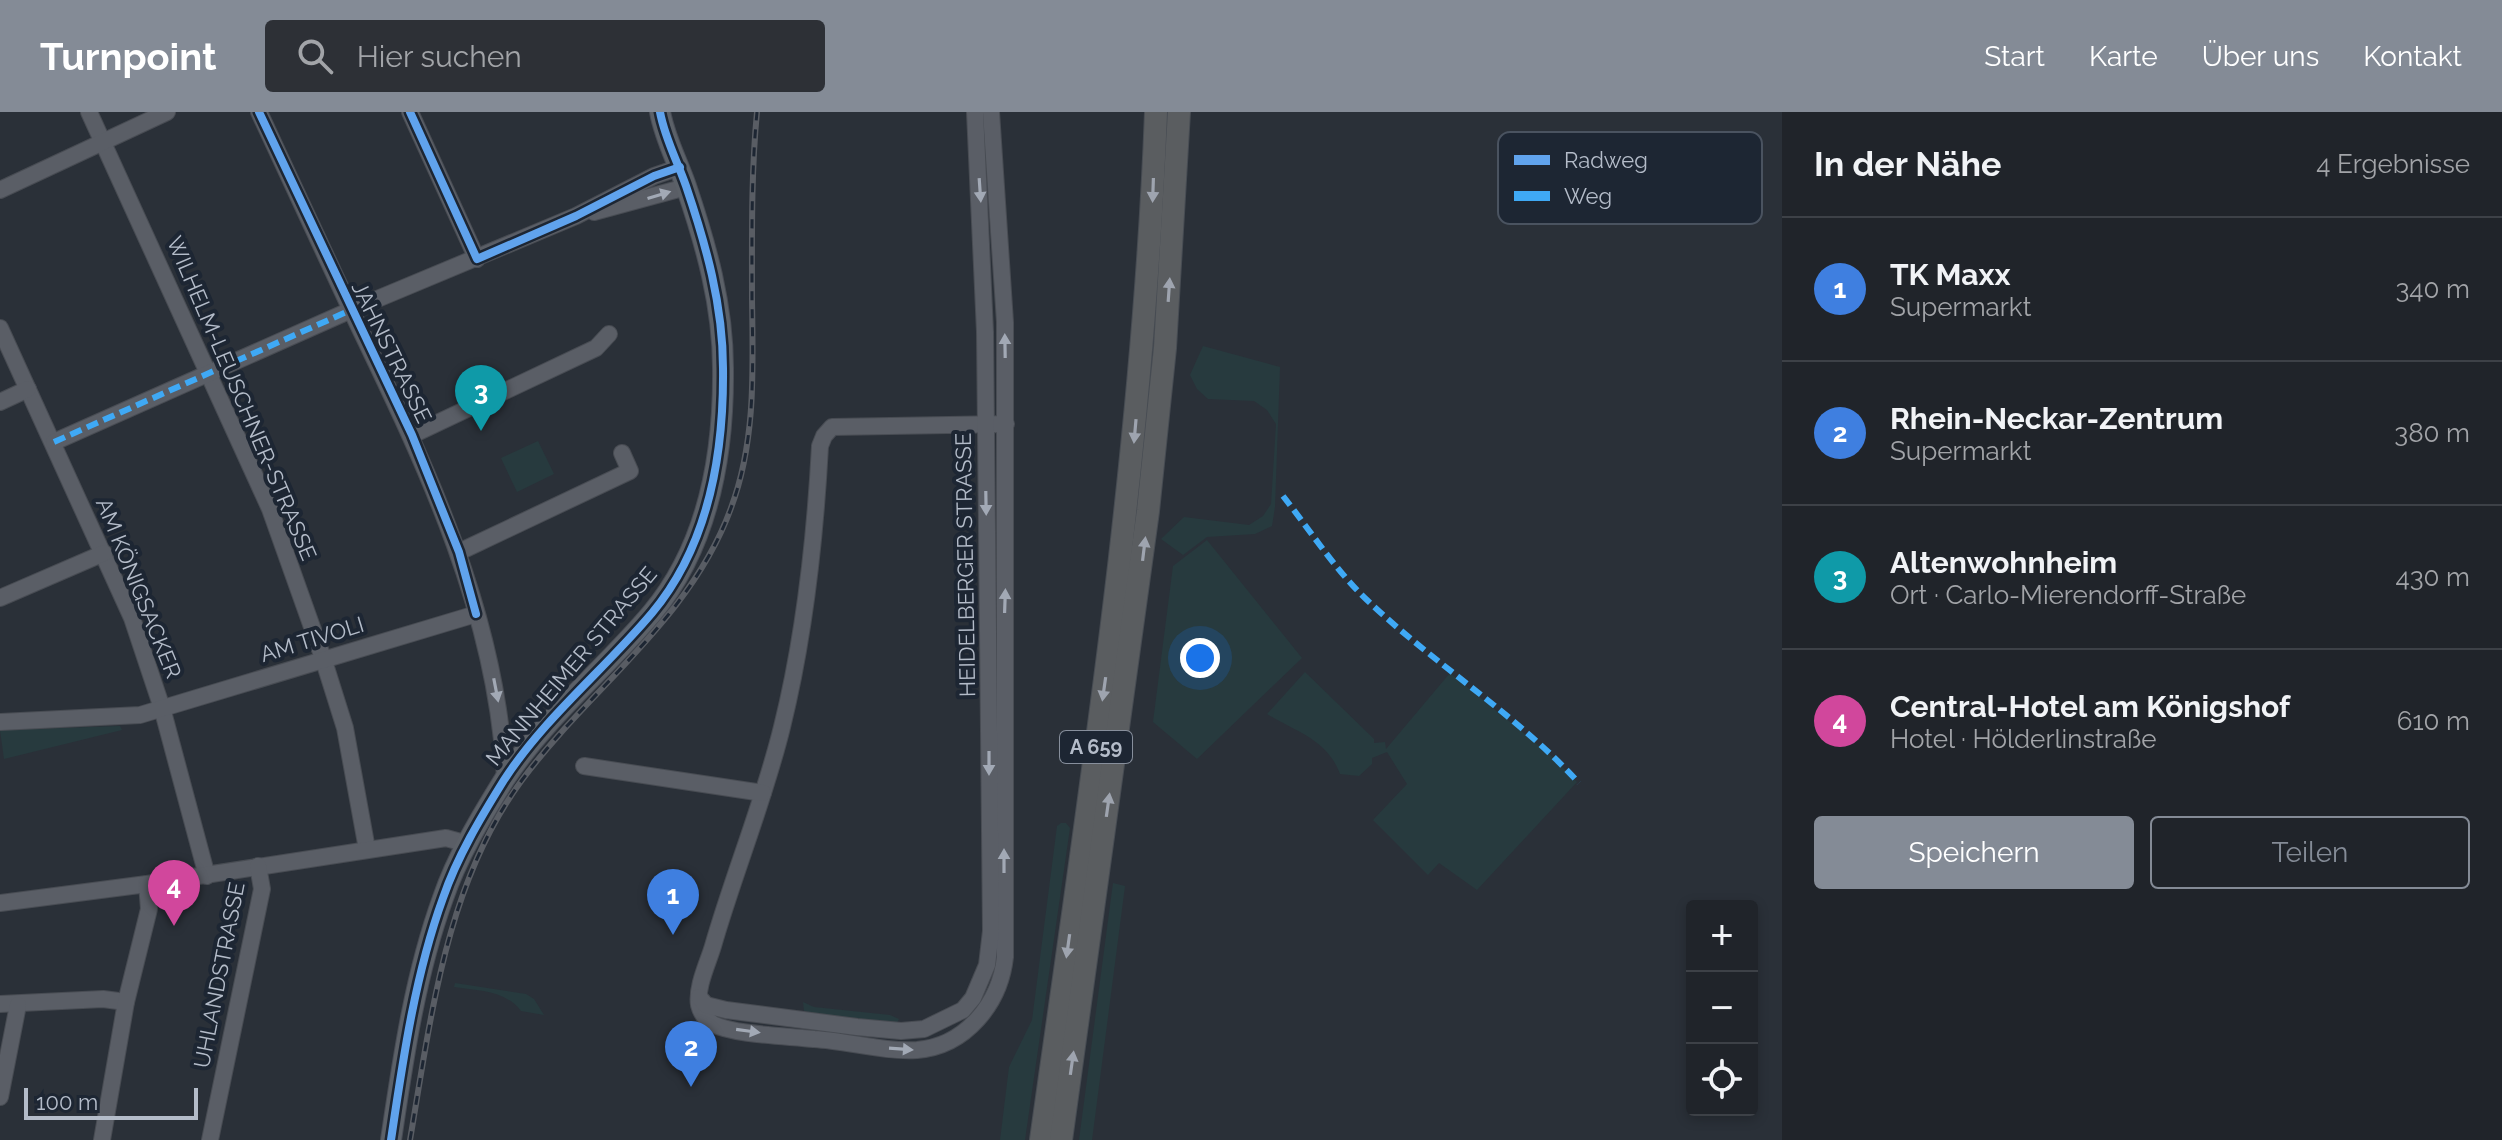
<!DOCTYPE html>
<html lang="de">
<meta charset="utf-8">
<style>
:root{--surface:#20242a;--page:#2d3036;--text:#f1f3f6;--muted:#a2a4a8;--line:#3d4147;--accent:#848b96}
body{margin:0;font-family:Raleway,sans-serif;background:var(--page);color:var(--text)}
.controls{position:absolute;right:24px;bottom:24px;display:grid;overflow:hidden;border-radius:8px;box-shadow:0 4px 12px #0003}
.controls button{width:72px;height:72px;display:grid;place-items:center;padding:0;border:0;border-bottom:2px solid var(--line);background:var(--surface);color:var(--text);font:40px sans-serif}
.scale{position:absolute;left:24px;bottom:20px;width:174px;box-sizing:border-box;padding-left:8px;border:4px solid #b4bcc9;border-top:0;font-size:22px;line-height:28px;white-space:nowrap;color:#b4bcc9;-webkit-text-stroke:6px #1d2633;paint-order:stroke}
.you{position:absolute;left:1200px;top:546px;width:28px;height:28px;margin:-20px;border:6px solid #fff;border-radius:50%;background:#1a73e8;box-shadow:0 0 0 12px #1a73e833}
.badge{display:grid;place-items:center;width:52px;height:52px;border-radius:50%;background:var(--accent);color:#fff;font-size:26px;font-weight:700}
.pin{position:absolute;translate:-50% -66px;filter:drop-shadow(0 2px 4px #0008)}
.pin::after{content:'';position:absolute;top:42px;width:28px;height:24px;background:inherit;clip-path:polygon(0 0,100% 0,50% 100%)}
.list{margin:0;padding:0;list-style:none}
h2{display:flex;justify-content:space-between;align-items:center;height:104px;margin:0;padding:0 32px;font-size:34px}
h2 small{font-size:26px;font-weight:400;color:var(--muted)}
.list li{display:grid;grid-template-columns:52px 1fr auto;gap:24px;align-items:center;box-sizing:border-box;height:144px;padding:0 32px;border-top:2px solid var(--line)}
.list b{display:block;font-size:30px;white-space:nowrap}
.list p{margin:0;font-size:26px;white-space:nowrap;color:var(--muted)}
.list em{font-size:26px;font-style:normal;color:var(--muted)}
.actions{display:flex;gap:16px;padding:24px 32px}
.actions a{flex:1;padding:18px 0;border:2px solid var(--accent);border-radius:8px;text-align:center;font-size:28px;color:var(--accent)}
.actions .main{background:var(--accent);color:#fff}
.icon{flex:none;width:44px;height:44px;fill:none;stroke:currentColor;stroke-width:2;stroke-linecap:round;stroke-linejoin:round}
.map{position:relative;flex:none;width:1782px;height:1028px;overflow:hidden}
header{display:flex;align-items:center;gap:48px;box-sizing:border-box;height:112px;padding:0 40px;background:var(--accent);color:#fff}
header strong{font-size:38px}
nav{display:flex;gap:44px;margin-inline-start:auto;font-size:28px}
.search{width:560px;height:72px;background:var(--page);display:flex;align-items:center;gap:20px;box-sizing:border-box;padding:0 28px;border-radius:8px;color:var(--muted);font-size:30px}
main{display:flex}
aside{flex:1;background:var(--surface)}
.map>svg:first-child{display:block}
.green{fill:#273a3e}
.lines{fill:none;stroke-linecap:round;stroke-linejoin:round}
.minor-casing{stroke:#484c53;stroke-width:18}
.major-casing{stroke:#484c55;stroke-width:22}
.highway-casing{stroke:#474c53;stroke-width:24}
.minor{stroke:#5a5e66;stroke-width:16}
.major{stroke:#5c6168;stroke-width:20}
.highway{stroke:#5a5d60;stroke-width:22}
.rail-casing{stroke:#595d64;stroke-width:6}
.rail{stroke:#1d2633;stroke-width:3;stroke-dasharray:9;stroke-linecap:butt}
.quiet{stroke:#3fa9f5;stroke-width:6;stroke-dasharray:12 6;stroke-linecap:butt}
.cycleway-casing{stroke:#1d2633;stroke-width:13}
.cycleway{stroke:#60a3ed;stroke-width:8}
.oneway{fill:#a2a9b5}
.oneway2{fill:#9ea4af}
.labels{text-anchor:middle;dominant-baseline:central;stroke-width:8;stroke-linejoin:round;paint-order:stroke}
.shield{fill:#1d2633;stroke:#878f9c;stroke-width:2}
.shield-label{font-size:20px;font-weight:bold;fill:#b4bcc9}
.street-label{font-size:22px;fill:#b4bcc9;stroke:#1d2633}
.key{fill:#1d2633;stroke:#4a5360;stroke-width:2}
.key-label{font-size:22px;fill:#b4bcc9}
</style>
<header>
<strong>Turnpoint</strong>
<div class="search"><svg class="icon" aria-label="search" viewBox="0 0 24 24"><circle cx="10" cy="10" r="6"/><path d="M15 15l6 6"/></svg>Hier suchen</div>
<nav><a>Start</a><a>Karte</a><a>Über uns</a><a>Kontakt</a></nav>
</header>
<main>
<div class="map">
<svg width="1782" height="1028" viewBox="0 0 1782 1028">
<rect width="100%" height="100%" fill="#2a3038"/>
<g class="green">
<polygon points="1203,234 1280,255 1275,395 1272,414 1255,422 1207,425 1183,443 1161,427 1184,405 1249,413 1263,404 1271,392 1276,312 1267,298 1254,289 1208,287 1197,277 1190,263"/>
<polygon points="538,329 554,362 517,380 501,346"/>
<polygon points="1207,428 1302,546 1197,647 1153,610 1173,454"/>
<path d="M1305,560l69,67v4l11,-1 1,7 64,-76 104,85 23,24 -100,108 -38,-27 -11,12 -55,-55 34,-36 -20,-32 -15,6v6l-13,12 -19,-2c-13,-35 -44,-42 -73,-60z"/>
<polygon points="120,614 122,618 4,647 0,618"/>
<polygon points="1061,711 1066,711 1070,716 1025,1028 1000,1028 1009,955 1032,908 1057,714"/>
<polygon points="1113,771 1125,774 1092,1028 1079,1028"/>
<path d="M455,871l71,11 8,5 10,16 -23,-4c-16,-21 -42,-20 -67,-24z"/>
<polygon points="803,890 814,895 890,903 899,907 897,911 816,902 804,899"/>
</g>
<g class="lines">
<defs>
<g id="minor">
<polyline points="89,0 270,397 323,546 345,616 367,737"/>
<path d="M259,0c31,66 61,132 92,198 72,150 147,302 154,470"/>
<polyline points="410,0 477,147"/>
<path d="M991,0l14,210v635c-5,46 -39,89 -88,93 -34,2 -69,-9 -103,-11 -25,-3 -80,-4 -101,-15 -7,-4 -12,-11 -14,-19 -3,-18 9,-42 14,-59 21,-73 51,-145 69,-219 23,-93 33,-186 38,-281l4,-10 8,-9 174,-3"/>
<polyline points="0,78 167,0"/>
<polyline points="594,100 686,75"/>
<polyline points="0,216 132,506 162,596 207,764"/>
<polyline points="0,290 28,277"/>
<polyline points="412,323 596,236 609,222"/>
<polyline points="54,330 351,198 576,104 654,64 680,55"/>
<polyline points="459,440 630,359 622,341"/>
<polyline points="0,486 104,441"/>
<polyline points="0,610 140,603 476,502"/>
<polyline points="584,654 763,681"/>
<polyline points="0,791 147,772 446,726 468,732"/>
<polyline points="699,885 706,893 726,898 857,915 901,919 924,917 963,898 973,886 987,853 991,819 985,220 975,0"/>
<polyline points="0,892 103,887 126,890"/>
<polyline points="0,985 18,893"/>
<polyline points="102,1028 126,890 149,797 147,772"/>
<polyline points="210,1028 262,777 258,754"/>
</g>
<path id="major" d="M391,1028c12,-81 24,-165 52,-242 14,-41 38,-81 61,-118 41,-63 100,-110 148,-167 56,-67 72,-159 71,-245 0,-63 -17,-123 -37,-182 -9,-26 -21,-47 -26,-74"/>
<g id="highway">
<path d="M1041,1028c48,-342 102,-683 115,-1028"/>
<polyline points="1061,1028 1148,399 1165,236 1179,0"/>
</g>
</defs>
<use href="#minor" class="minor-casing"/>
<use href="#major" class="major-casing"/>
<use href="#highway" class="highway-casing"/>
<use href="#minor" class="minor"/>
<use href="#major" class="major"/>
<use href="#highway" class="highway"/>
<defs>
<path id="rail" d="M410,1028c21,-123 36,-257 112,-360 68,-92 169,-161 209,-272 25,-67 22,-138 21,-209 0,-62 -1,-125 5,-187"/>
</defs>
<use href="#rail" class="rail-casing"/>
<use href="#rail" class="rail"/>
<g class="quiet">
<polyline points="54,330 351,198"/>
<path d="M1283,384c26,33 54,76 84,104 68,65 149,114 212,183"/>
</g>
<defs>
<g id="cycleway">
<polyline points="259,0 412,323 459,440 476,502"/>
<polyline points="410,0 477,147 576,104 654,64 680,55"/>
<path d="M391,1028c12,-81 24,-165 52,-242 14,-41 38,-81 61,-118 41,-63 100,-110 148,-167 56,-67 72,-159 71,-245 0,-63 -17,-123 -37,-182 -9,-26 -21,-47 -26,-74"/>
</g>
</defs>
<use href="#cycleway" class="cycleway-casing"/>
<use href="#cycleway" class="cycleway"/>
</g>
<defs><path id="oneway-solid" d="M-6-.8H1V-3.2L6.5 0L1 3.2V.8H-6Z" transform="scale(2)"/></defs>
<g class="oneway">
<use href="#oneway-solid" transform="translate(980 78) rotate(86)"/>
<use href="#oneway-solid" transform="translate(659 83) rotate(-17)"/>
<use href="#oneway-solid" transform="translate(1005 234) rotate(-91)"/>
<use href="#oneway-solid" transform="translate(986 391) rotate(89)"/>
<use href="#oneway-solid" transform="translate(1005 489) rotate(-88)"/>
<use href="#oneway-solid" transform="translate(496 578) rotate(79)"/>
<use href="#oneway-solid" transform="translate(989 651) rotate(90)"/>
<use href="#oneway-solid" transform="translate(1004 749) rotate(-90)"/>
<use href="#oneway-solid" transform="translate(748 919) rotate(8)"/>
<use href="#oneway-solid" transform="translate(901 937) rotate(4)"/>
</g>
<g class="oneway2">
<use href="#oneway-solid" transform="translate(1153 78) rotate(92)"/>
<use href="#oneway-solid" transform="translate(1169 178) rotate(-86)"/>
<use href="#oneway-solid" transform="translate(1135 319) rotate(95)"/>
<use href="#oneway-solid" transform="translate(1144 437) rotate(-83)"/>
<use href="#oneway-solid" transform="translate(1104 577) rotate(98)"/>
<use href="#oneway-solid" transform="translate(1108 693) rotate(-82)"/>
<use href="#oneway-solid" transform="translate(1068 834) rotate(98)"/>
<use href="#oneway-solid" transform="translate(1072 951) rotate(-82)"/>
</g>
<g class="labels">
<rect class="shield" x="1060" y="619" width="72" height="32" rx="6"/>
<g class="shield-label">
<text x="1096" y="635">A 659</text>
</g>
<g class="street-label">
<text transform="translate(392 240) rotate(64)">JAHNSTRASSE</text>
<text transform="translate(242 286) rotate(67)">WILHELM-LEUSCHNER-STRASSE</text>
<text transform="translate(965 453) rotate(-91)">HEIDELBERGER STRASSE</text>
<text transform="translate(139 476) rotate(68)">AM KÖNIGSACKER</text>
<text transform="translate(312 527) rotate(-17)">AM TIVOLI</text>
<text transform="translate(571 554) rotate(-50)">MANNHEIMER STRASSE</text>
<text transform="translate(219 863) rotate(-79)">UHLANDSTRASSE</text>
</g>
</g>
<rect x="1498" y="20" width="264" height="92" rx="12" class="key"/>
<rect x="1514" y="43" width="36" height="10" fill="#60a3ed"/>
<rect x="1514" y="79" width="36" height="10" fill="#3fa9f5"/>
<g class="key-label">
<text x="1564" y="56">Radweg</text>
<text x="1564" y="92">Weg</text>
</g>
</svg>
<div class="controls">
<button>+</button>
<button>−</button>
<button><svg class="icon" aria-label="locate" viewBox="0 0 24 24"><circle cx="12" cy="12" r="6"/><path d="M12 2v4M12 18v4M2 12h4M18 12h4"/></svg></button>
</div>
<div class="scale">100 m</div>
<div class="you"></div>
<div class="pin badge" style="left:673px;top:823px;background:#3f7fe0">1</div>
<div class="pin badge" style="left:691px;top:975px;background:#3f7fe0">2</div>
<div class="pin badge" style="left:481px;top:319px;background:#0f9aa8">3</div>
<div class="pin badge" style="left:174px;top:814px;background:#d1479c">4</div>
</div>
<aside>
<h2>In der Nähe<small>4 Ergebnisse</small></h2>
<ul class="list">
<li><span class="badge" style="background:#3f7fe0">1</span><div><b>TK Maxx</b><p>Supermarkt</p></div><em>340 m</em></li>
<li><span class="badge" style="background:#3f7fe0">2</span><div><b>Rhein-Neckar-Zentrum</b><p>Supermarkt</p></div><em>380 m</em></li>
<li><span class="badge" style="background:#0f9aa8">3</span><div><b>Altenwohnheim</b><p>Ort · Carlo-Mierendorff-Straße</p></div><em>430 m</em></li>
<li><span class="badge" style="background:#d1479c">4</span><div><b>Central-Hotel am Königshof</b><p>Hotel · Hölderlinstraße</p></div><em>610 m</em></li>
</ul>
<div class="actions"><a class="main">Speichern</a><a>Teilen</a></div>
</aside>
</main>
